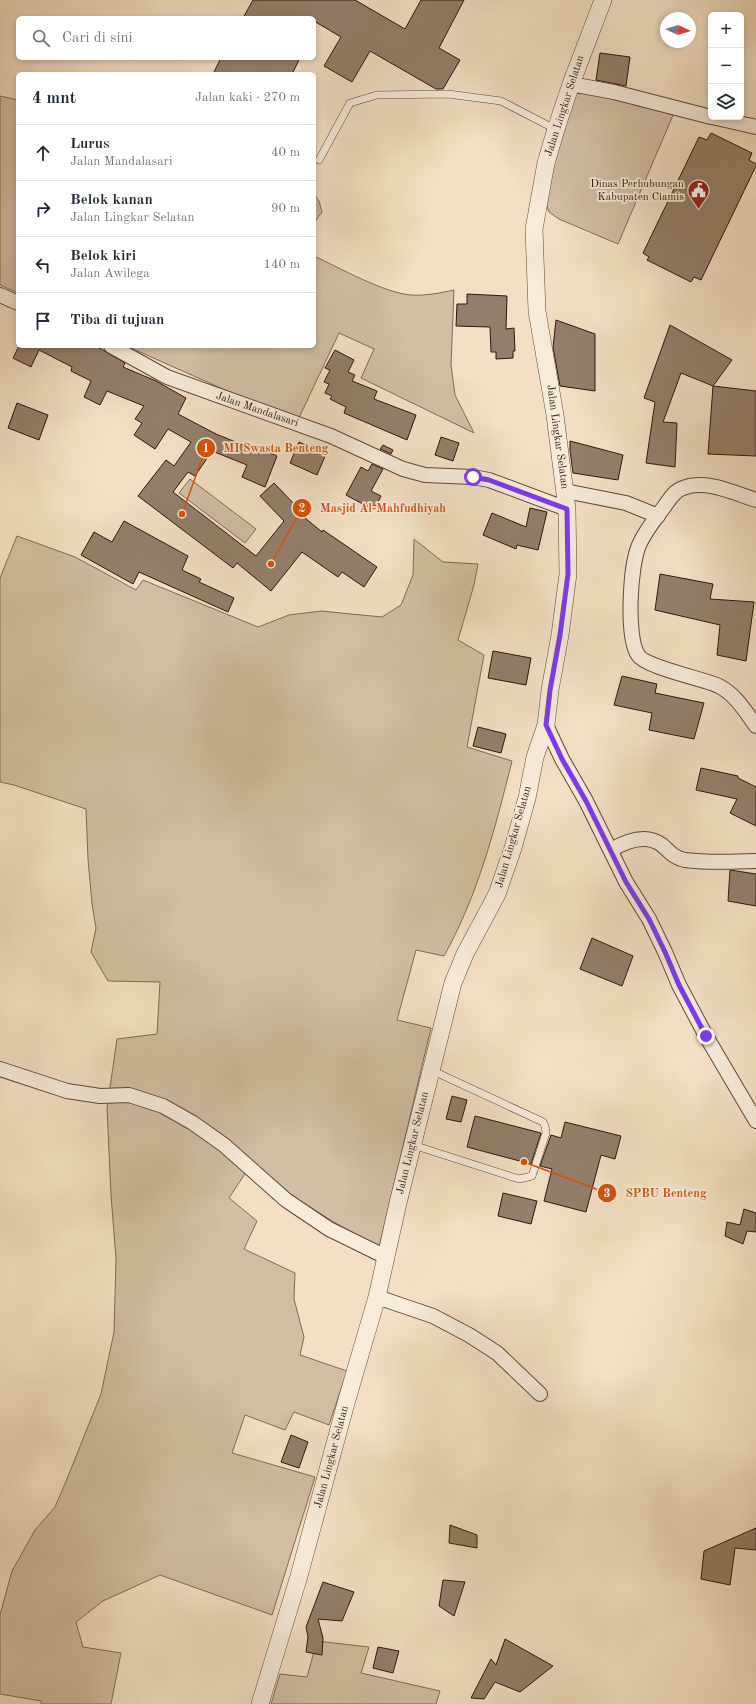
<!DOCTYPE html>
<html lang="id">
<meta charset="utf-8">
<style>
:root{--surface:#fff;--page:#f2f2f3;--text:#1f2937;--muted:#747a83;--line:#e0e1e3}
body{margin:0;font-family:"Old Standard TT",serif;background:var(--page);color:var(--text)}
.controls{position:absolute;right:12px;top:12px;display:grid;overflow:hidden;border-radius:6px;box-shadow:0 2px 6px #0003}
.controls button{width:36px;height:36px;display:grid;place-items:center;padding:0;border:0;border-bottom:1px solid var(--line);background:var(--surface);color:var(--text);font:20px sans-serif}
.compass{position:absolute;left:660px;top:12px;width:36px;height:36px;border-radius:50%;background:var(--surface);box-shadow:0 2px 6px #0003;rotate:94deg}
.stop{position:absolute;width:12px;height:12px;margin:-9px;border:3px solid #7c3aed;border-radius:50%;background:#fff}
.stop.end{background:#7c3aed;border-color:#fff;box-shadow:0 1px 4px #0008}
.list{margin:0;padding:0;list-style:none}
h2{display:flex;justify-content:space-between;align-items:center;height:52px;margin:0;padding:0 16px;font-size:17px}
h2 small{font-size:13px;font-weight:400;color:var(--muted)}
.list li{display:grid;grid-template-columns:26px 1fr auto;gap:12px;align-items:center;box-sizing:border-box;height:56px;padding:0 16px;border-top:1px solid var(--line)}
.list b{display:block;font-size:15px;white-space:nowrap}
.list p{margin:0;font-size:13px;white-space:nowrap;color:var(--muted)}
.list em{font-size:13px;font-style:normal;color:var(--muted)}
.icon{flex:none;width:22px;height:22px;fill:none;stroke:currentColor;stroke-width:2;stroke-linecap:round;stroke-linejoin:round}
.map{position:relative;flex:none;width:756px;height:1704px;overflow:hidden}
.search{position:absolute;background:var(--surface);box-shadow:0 2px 6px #0003;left:16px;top:16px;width:300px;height:44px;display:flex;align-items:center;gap:10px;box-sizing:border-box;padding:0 14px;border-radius:6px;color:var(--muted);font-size:15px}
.panel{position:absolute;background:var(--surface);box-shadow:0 2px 6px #0003;left:16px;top:72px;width:300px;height:276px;border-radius:6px}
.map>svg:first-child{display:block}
.green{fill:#d1bea4;stroke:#7e6a57}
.building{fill:#937f6b;stroke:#2c160a}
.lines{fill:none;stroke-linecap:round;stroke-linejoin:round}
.service-casing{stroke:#5e4838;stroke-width:8}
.minor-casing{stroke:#5e4838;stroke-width:16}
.tertiary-casing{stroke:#5e4838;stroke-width:18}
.service{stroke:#f7ebd9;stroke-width:7}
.minor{stroke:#f7ebd9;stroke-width:14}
.tertiary{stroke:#f7ebd9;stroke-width:17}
.route{stroke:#7c3aed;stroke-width:5}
.labels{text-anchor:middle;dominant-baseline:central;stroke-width:3.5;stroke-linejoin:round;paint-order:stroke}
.street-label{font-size:11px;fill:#2c160a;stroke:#f7ebd9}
.poi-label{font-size:11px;fill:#2c160a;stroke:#f7ebd9;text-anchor:end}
.leader{fill:none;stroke:#d5520c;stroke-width:1.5}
.callout-dot{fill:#d5520c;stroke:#f7ebd9;stroke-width:1.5}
.mark-label{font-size:12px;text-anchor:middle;font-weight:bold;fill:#fff}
.callout-label{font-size:12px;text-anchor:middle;font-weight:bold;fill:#d5520c;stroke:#f7ebd9;stroke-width:3.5;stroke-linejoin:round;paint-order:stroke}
</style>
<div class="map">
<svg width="756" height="1704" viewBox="0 0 756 1704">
<rect width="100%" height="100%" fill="#f3e0c4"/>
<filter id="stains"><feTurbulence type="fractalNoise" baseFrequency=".005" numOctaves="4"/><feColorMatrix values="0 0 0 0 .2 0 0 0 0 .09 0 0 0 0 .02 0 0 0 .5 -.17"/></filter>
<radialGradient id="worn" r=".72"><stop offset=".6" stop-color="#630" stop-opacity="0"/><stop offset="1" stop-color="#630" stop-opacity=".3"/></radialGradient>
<g class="green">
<polygon points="573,92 580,94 584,92 674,113 618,244 559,219 549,212 544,198"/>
<polygon points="0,96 18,100 18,293 0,285"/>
<polygon points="314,194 319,201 322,212 314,223"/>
<path d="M314,256c26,12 70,37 97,39 14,1 29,-2 43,-5l-3,75 4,30 19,38 -113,-55 13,-29 -35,-16 -42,89 -166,-74 1,-2h182z"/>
<polygon points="190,479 256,529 245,543 179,493"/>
<path d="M17,536l58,21 61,33 7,-10 115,47 31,-12 32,-4 61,6 19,-12 12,-30 1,-36 29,23 35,2 -4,21 -16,55 26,15 -17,92 45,14c-17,68 -34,134 -68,195l-28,-6 -19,70 34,8 -52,219 -47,-26 -46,-29 -34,-29 -23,35 28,23 -13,28 51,24 -1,26 10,38 -4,18 47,16 -18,54 -35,-13 -9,18 -40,-15 -13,38 83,24 -43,138 -112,-40 -57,26 -27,21 7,25 38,6 -10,51h-70v-3l-41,-7v-79l12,-44 23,-41 20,-23 12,-28 34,-85 13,-62 2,-73 -5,-64 -4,-87 10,-69 40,-5 3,-52 -52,-1 -17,-29 5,-24 -4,-24 -4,-45 -2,-50 -72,-24 -14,-3v-204z"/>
<polygon points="317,1641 369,1647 361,1673 440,1691 436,1704 271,1704 280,1674 307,1677"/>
</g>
<g class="building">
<polygon points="253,0 355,0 405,29 421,0 464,0 439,48 460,60 443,89 436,89 370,51 352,82 324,66 341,37 314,21 314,18 243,18"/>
<polygon points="600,53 630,57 626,86 596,80"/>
<polygon points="221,58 300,58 292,74 213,74"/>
<polygon points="711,133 752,153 749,160 756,164 756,166 701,280 694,277 691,282 647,260 649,257 643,253 699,137 707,140"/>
<polygon points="467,294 507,296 506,329 514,328 515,351 513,351 513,358 496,359 496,352 491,352 490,327 456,326 457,304 467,304"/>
<polygon points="556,320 595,334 595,391 560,386 553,347"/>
<polygon points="670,325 732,360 713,386 681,373 663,422 677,423 675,467 646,463 655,402 644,398"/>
<polygon points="19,346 96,346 125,363 123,367 156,381 186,398 178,414 216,434 253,449 254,446 277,456 265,487 242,477 247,465 212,451 195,476 188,472 173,492 256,556 284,521 260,496 274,483 296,506 293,508 322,532 323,530 377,567 364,587 342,572 338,577 302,552 271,591 237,563 233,568 138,496 166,460 174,466 191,442 168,429 155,449 134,435 142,423 135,419 144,406 107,391 100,405 84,397 91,381 71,371 72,367 39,350 31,367 13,358"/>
<polygon points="335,350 354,360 348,372 355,375 352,381 377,391 374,399 416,415 407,440 344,413 346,407 330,399 332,396 325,393 329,384 324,382 330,370 325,368"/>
<polygon points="713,386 756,391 756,456 708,454"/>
<polygon points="17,403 48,415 39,440 8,428"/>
<polygon points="441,437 459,443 453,461 435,455"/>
<polygon points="570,441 623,455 618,480 573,473 570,450"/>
<polygon points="299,442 326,454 317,475 290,463"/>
<polygon points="383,445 393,450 391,454 380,449"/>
<polygon points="372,464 383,469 371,491 381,496 374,510 346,495 361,467 368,471"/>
<polygon points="530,508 547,512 538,550 517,545 516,549 483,535 492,513 526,527"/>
<polygon points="124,521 188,556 182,570 201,579 199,582 234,598 228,612 139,572 133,584 81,555 94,532 112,542"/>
<polygon points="660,574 713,584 710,599 754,602 746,661 717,655 720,625 655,610"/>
<polygon points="493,651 531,658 526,685 488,678"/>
<polygon points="622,676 657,684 655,693 704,703 694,739 649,730 652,713 614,705"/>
<polygon points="478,727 506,734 501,753 473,746"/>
<polygon points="701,768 738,776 738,778 756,787 756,826 730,813 737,799 696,790"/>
<polygon points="730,870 756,874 756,906 728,901"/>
<polygon points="592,938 633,956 622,986 580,969"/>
<polygon points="452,1096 467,1100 461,1122 446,1119"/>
<polygon points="475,1116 541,1133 531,1164 467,1147"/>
<polygon points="565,1122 621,1136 615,1159 601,1155 586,1212 544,1201 552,1169 540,1166 551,1135 561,1138"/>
<polygon points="503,1193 537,1201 531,1224 498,1216"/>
<polygon points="744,1209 756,1213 756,1232 747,1231 743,1244 725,1236 727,1222 740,1225"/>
<polygon points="291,1435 308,1442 299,1468 281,1462"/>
<polygon points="450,1525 477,1535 477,1548 449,1543"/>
<polygon points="756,1528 756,1550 735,1548 730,1585 701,1579 704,1551"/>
<polygon points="443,1580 465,1582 454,1616 439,1606"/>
<polygon points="323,1582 354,1592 342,1621 318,1619 323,1638 322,1655 306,1652 308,1637 306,1627"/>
<polygon points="505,1639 553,1666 520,1692 495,1682 484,1699 471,1698 491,1659 496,1665"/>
<polygon points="378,1647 399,1651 393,1673 373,1668"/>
</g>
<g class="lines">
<defs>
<g id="service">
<polyline points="319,160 350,103 377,95 448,94 501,101 555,129"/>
<polyline points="413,1145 519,1179 532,1176 546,1133 545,1126 543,1122 431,1070"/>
</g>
<g id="minor">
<polyline points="571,84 614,92 711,117"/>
<polyline points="712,117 756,127"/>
<polyline points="0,295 18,303"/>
<polyline points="111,346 167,377 331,436 403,469 425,475 473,477 489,480 567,509"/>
<polyline points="565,491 626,503 658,516"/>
<path d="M756,500c-22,-7 -50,-21 -73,-12 -8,2 -14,12 -19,19 -9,12 -19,24 -25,38 -9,21 -13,92 -1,110 7,12 66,24 81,31 17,9 26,25 37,40"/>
<polyline points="546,725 562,759 586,801 626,882 649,919 665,952 679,985 706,1036 756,1121"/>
<path d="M611,850c15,-9 35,-17 51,-5 8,7 12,13 23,15 23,3 48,2 71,1"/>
<polyline points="0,1069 67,1091 100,1096 129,1095 163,1106 193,1123 224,1145 286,1200 329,1229 386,1257"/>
<polyline points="377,1297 433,1316 469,1335 497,1353 540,1394"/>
</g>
<polyline id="tertiary" points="260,1704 299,1576 346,1403 377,1297 398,1203 453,983 465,954 497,894 513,848 527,798 535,757 546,725 550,690 560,635 568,574 567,509 555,415 537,311 534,229 546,163 556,129 571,84 603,0"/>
</defs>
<use href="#service" class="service-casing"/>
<use href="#minor" class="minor-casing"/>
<use href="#tertiary" class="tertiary-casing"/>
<use href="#service" class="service"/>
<use href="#minor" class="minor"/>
<use href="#tertiary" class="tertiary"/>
</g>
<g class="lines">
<polyline class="route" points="473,477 489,480 567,509 568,574 560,635 550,690 546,725 562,759 586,801 626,882 649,919 665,952 679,985 706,1036"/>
</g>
<defs>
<symbol id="civic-pin" viewBox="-11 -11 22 30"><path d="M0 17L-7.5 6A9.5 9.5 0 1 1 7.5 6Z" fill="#8f2418" stroke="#f7ebd9"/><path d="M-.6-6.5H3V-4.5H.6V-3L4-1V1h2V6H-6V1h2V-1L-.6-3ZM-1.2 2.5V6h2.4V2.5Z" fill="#fff"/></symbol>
</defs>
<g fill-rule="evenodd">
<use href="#civic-pin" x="686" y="178" width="25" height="34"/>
</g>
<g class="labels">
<g class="street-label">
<text transform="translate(565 106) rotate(-72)">Jalan Lingkar Selatan</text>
<text transform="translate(257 410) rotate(19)">Jalan Mandalasari</text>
<text transform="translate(557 437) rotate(82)">Jalan Lingkar Selatan</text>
<text transform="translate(514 837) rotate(-74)">Jalan Lingkar Selatan</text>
<text transform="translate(413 1143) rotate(-76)">Jalan Lingkar Selatan</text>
<text transform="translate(332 1457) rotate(-75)">Jalan Lingkar Selatan</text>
</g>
<g class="poi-label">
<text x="684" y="184">Dinas Perhubungan<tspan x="684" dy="13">Kabupaten Ciamis</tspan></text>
</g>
</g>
<path class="leader" d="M182 514L206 448M271 564L302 508M524 1162L607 1193"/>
<g class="callout-dot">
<circle cx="182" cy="514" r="4"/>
<circle cx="271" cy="564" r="4"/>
<circle cx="524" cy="1162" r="4"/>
<circle cx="206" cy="448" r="10"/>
<circle cx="302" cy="508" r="10"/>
<circle cx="607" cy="1193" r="10"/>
</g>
<g class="mark-label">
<text x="206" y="452">1</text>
<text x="302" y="512">2</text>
<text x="607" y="1197">3</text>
</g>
<g class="callout-label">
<text x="276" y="452">MI Swasta Benteng</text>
<text x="383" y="512">Masjid Al-Mahfudhiyah</text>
<text x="666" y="1197">SPBU Benteng</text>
</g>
<rect width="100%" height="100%" filter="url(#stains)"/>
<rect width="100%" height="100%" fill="url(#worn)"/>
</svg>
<div class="controls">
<button>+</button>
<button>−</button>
<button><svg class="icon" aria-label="layers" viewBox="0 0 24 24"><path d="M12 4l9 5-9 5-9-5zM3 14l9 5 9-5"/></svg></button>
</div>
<svg class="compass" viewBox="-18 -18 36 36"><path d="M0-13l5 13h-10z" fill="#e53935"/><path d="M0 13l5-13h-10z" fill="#747a83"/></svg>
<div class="stop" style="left:473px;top:477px"></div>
<div class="stop end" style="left:706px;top:1036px"></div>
<div class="search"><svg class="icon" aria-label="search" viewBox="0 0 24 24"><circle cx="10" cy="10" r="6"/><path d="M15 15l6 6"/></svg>Cari di sini</div>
<section class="panel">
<h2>4 mnt<small>Jalan kaki · 270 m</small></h2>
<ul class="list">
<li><svg class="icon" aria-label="ahead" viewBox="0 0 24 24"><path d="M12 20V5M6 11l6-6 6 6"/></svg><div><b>Lurus</b><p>Jalan Mandalasari</p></div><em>40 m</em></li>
<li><svg class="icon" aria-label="right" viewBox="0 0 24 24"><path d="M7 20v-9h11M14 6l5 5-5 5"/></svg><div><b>Belok kanan</b><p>Jalan Lingkar Selatan</p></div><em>90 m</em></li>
<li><svg class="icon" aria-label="left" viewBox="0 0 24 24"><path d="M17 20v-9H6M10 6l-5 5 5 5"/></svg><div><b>Belok kiri</b><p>Jalan Awilega</p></div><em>140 m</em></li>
<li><svg class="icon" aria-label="arrive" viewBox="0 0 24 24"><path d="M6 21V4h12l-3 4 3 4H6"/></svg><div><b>Tiba di tujuan</b></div></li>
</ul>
</section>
</div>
